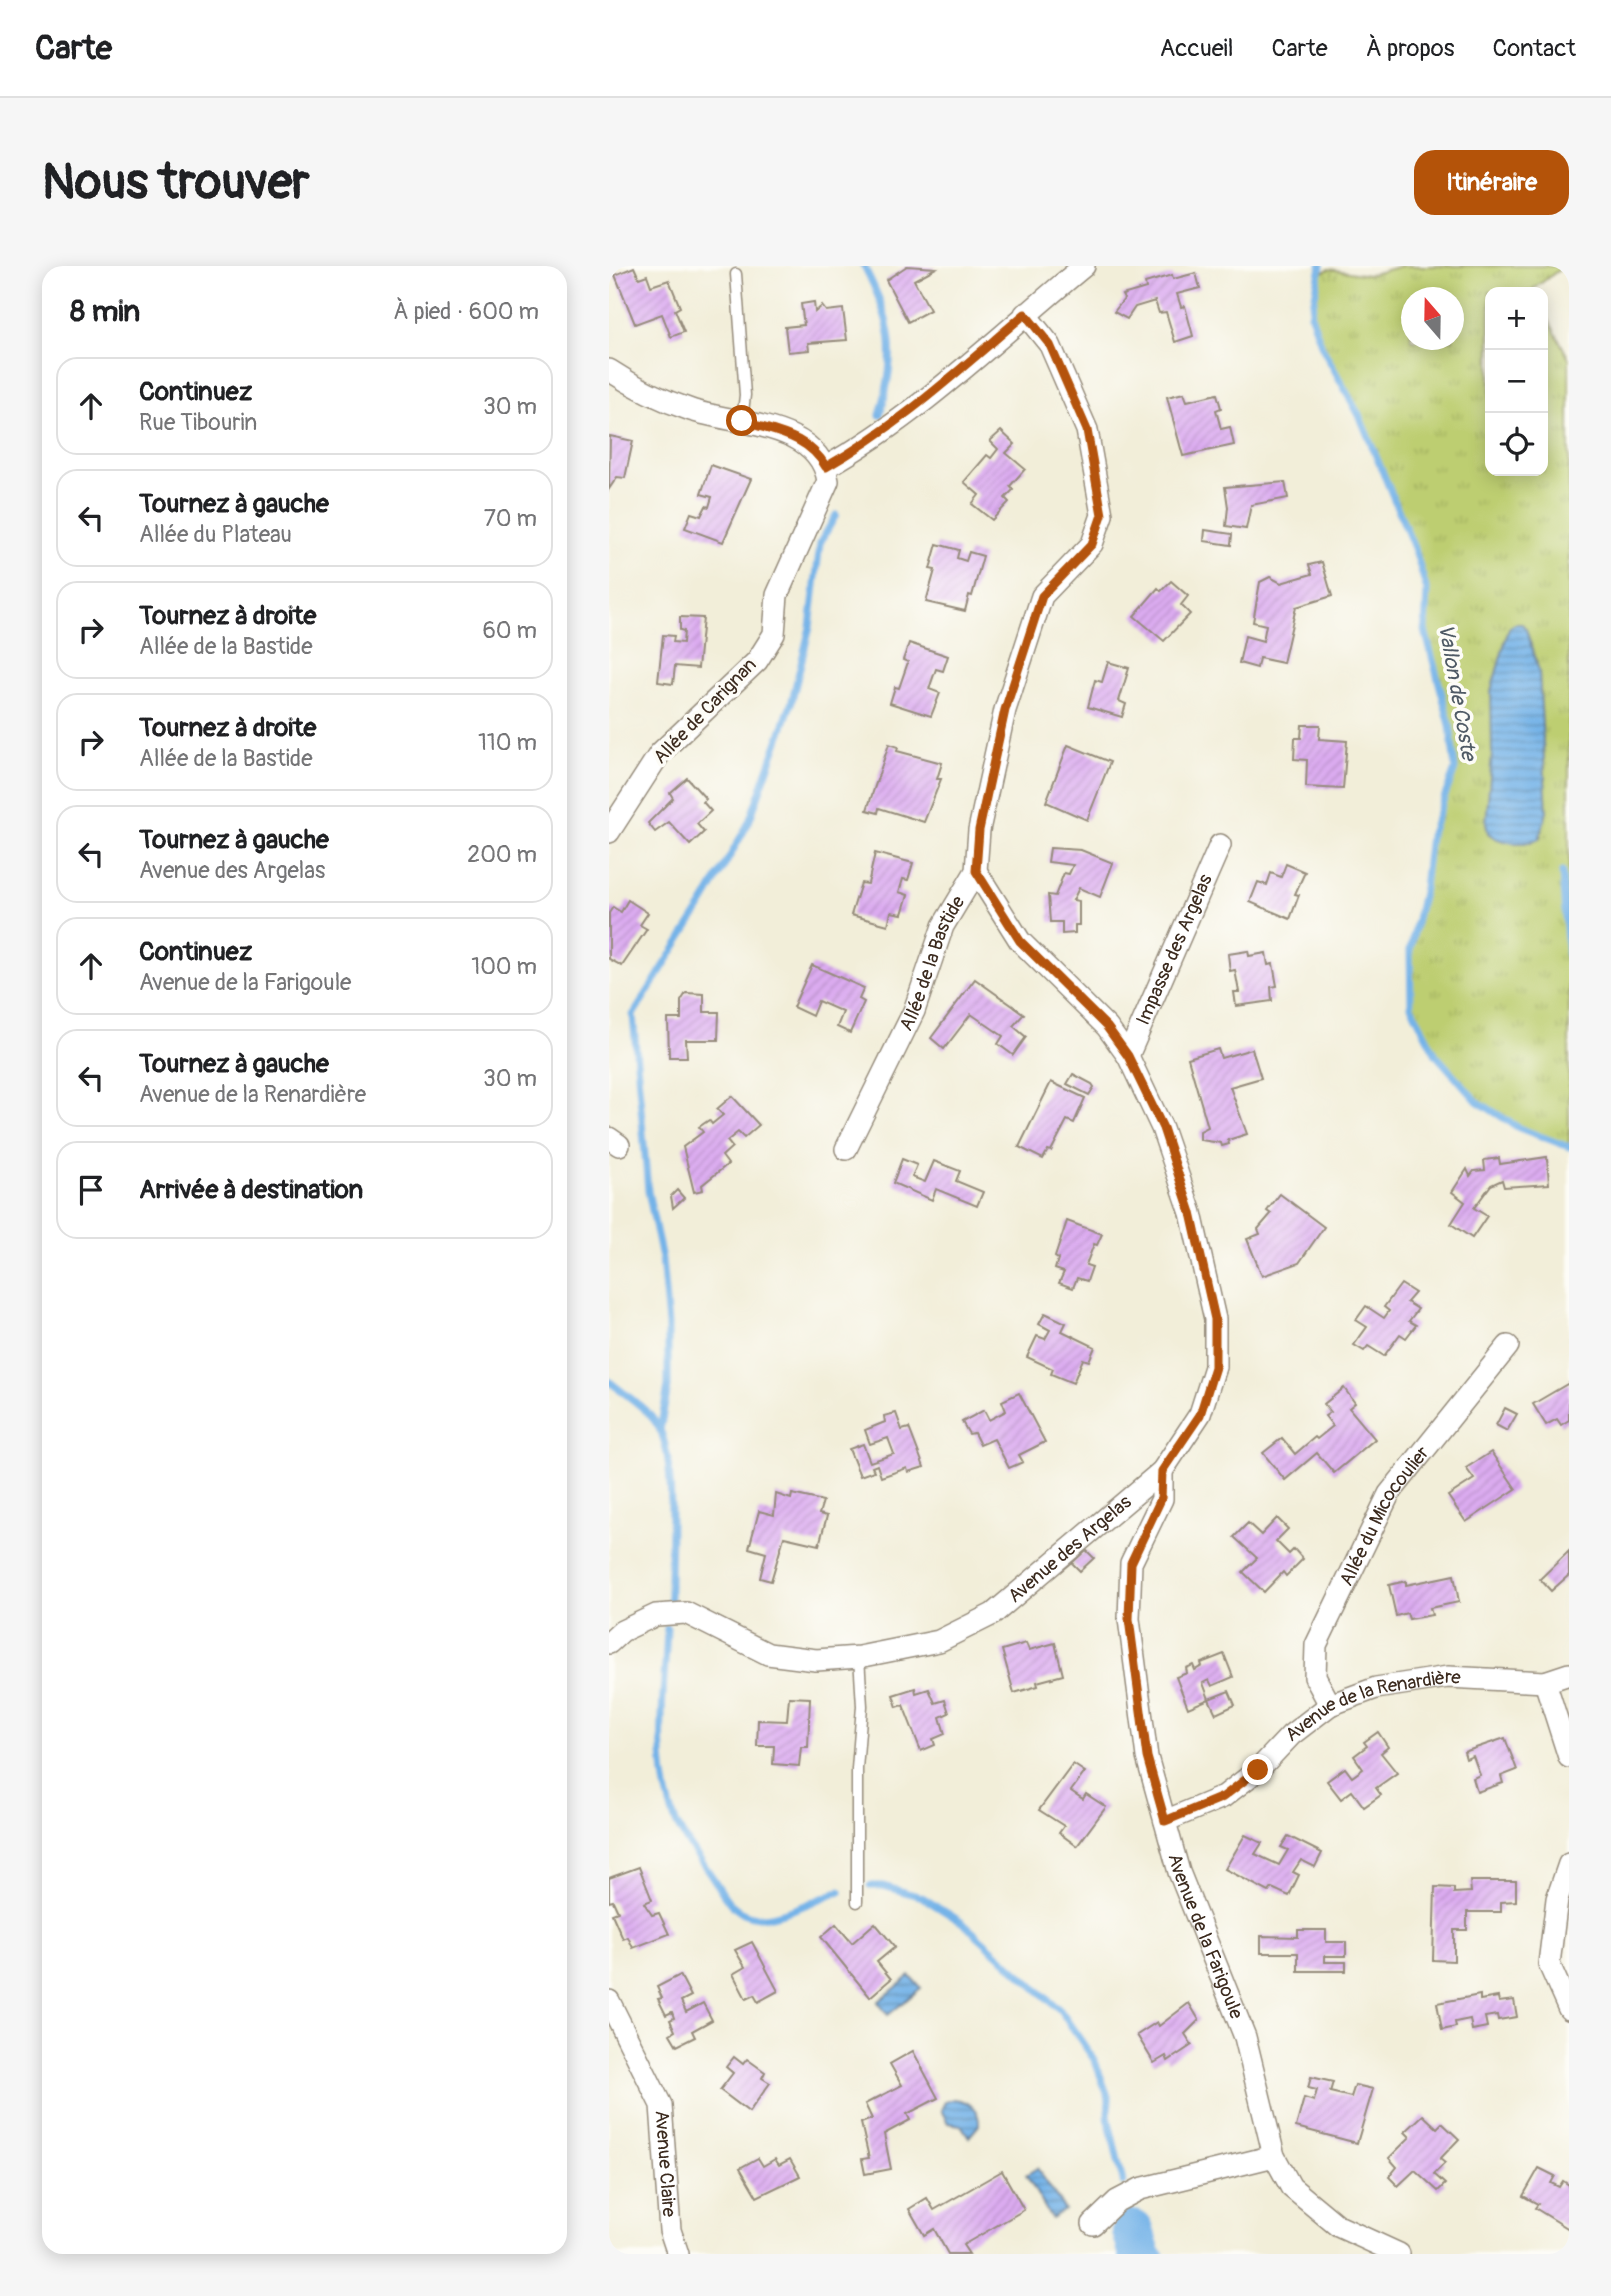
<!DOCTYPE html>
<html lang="fr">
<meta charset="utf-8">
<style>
:root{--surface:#fff;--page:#f6f6f6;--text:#202124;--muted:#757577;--line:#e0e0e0;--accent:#b45309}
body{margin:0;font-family:Pangolin,sans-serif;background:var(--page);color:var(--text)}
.controls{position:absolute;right:21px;top:21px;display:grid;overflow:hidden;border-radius:14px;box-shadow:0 4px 18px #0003}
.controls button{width:63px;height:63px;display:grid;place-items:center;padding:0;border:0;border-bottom:2px solid var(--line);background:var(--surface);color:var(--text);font:35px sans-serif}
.compass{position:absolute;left:792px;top:21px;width:63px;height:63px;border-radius:50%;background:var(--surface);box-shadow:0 4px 18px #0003;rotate:340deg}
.stop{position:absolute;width:21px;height:21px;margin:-16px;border:5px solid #b45309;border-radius:50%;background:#fff}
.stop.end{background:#b45309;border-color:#fff;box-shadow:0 2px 7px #0008}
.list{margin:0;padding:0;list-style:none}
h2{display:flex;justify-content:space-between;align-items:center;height:91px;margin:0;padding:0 28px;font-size:30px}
h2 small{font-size:23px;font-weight:400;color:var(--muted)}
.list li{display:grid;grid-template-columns:46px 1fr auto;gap:21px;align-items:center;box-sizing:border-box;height:98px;margin:0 14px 14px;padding:0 14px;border:2px solid var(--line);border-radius:21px}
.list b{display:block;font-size:26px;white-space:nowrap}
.list p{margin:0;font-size:23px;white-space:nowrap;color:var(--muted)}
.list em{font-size:23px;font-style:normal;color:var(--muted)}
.icon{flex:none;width:38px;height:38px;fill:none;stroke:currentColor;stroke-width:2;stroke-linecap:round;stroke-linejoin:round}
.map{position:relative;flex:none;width:960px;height:1988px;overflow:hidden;border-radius:21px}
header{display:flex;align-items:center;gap:42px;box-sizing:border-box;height:98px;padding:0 35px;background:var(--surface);border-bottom:2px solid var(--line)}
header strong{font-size:33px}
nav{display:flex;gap:38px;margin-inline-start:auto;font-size:24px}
.intro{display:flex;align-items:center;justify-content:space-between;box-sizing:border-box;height:168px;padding:0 42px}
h1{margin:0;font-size:49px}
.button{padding:18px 32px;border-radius:21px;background:var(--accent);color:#fff;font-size:24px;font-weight:700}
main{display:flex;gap:42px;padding:0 42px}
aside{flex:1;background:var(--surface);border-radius:21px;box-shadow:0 4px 18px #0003}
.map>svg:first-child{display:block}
.grass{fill:url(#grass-tufts);stroke:#7c7c48;stroke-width:2;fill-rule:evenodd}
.water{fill:url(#water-rules);stroke:#586e83;stroke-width:2}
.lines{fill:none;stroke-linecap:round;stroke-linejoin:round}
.stream{stroke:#75b3e8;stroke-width:7}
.river{stroke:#75b3e8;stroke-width:42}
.building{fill:url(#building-hatch)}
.lane-casing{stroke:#968c7c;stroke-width:13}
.street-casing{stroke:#968c7c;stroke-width:24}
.lane{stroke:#fff;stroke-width:10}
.street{stroke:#fff;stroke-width:21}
.route{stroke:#b45309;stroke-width:9}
.labels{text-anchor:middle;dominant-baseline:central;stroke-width:7;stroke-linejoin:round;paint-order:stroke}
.street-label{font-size:19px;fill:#3b2a1e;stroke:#fdfcf7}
.water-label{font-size:21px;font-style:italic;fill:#4f5a65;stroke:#fdfcf7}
</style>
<header>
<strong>Carte</strong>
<nav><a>Accueil</a><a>Carte</a><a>À propos</a><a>Contact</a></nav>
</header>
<div class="intro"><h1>Nous trouver</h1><a class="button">Itinéraire</a></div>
<main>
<aside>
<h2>8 min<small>À pied · 600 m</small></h2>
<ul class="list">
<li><svg class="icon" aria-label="ahead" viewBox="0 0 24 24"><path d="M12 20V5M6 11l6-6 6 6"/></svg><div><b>Continuez</b><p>Rue Tibourin</p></div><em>30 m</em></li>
<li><svg class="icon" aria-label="left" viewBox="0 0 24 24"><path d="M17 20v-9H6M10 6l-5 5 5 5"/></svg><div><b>Tournez à gauche</b><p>Allée du Plateau</p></div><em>70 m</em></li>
<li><svg class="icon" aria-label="right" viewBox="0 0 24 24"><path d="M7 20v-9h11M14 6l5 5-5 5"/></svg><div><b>Tournez à droite</b><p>Allée de la Bastide</p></div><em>60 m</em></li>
<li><svg class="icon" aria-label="right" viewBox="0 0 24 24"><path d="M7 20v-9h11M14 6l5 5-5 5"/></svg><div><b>Tournez à droite</b><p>Allée de la Bastide</p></div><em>110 m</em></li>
<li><svg class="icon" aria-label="left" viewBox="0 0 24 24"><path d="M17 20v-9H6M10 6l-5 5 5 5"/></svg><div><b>Tournez à gauche</b><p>Avenue des Argelas</p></div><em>200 m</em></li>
<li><svg class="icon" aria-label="ahead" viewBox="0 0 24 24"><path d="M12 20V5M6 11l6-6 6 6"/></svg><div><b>Continuez</b><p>Avenue de la Farigoule</p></div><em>100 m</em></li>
<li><svg class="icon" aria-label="left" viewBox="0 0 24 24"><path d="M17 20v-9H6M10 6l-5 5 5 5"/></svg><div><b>Tournez à gauche</b><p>Avenue de la Renardière</p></div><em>30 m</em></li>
<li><svg class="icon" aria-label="arrive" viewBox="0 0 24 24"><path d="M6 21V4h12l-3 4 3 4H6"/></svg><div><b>Arrivée à destination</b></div></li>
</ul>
</aside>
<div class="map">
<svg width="960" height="1988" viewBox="0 0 960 1988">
<defs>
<pattern id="grass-tufts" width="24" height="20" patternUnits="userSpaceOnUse" patternTransform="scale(1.75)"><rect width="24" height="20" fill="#bdce71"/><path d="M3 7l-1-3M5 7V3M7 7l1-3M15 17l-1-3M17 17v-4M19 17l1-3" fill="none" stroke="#a3b161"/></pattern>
<pattern id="water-rules" width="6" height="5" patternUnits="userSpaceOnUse" patternTransform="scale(1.75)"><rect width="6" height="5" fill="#75b3e8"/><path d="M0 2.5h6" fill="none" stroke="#6192bb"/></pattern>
<pattern id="building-hatch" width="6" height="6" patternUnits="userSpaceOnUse" patternTransform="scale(1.75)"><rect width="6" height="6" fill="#dbabf0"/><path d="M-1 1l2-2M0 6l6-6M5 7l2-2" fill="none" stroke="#bd93cd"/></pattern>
</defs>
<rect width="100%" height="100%" fill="#fdfcf7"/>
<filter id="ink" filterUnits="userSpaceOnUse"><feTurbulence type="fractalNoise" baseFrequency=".0143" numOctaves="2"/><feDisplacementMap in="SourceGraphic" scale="14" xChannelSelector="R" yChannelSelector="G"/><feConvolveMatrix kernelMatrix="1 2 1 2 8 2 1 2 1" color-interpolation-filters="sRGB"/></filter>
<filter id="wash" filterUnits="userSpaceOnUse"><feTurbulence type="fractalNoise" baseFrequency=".00686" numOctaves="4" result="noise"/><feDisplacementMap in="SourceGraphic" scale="28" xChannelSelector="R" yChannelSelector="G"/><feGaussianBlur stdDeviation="1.57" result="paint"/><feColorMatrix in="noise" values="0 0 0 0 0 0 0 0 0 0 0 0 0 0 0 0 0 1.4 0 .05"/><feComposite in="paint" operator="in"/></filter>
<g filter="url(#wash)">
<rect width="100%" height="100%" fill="#f2eed9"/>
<path class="grass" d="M792,0h163l-31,23 1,3h-44v179h53v-162l26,50v788l-50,-19 -42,-27 -41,-46 -25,-49 -1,-56 14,-62 6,-52 25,-67 -5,-44 -25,-95 2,-39 -11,-38 -39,-97 -35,-74 -20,-35 -11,-32 6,-40 12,-6 39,6zM802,32h42v42h-42z"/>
<g class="water">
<path d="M906,358h7l4,5 13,42 8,141 -8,27c-15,7 -39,5 -51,-6l-2,-10 6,-70 -1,-62 18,-63z"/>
<polygon points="301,1710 312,1722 279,1749 269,1736"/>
<path d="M344,1833c15,1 27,10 26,26l-10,12 -8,-12 -13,-2 -7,-13 4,-8z"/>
<polygon points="428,1902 456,1944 442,1952 417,1909"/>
</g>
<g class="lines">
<g class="stream">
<path d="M255,0c29,57 34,86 16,149"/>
<polyline points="712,0 702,49 713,81 751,151 807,287 818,325 816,364 841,459 846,503 821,570 815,622 801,684 802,740 827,789 868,835 910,862 960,881"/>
<polyline points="953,606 960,702"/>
<path d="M0,1115c16,14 42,29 51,49 17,36 9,125 10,168"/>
<polyline points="51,1164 59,1121 59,1058 53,993 39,925 24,749 97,633 140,556 182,438 201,361 211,277 227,249"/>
<path d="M58,1362c-2,61 -15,133 8,192 9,22 25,38 38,58 13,20 19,37 46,39 21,1 59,-18 81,-26"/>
<polyline points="261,1620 274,1620 313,1631 354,1657 451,1744 486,1795 500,1833 499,1851 514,1916"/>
<polyline points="519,1939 524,1965 552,1988"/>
</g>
<polyline class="river" points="524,1965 531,1988"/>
</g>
<g id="blocks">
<g class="building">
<polygon points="298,0 327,2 305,14 321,44 299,56 277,14"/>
<polygon points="25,1 30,12 38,9 42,20 60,14 71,41 66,44 75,66 62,71 53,48 26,58 6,9"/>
<polygon points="587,7 591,22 568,28 572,41 576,40 584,70 566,76 557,46 550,47 546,35 526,41 518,53 505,46 515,33 513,29 537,22 536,17 563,9 564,13"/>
<polygon points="205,36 206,46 213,40 217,45 234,43 238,74 199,77 200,84 179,86 176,61 195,59 192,38"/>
<polygon points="575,127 578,135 608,128 612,142 607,144 612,163 621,161 625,179 574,190 558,131"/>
<polygon points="392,165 406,178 397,187 416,203 401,220 404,224 396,232 400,236 383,254 363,238 370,229 355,216 378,189 382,192 389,183 381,175"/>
<polygon points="1,170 24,175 16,212 8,211 0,223"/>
<polygon points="102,199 142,213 114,276 76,262 82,247 92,250 97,240 100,241 103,231 92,228"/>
<polygon points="676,216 679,232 642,239 637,263 617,260 619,241 616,221"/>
<polygon points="596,264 623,268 622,279 595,275"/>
<polygon points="328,278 350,284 348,292 357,295 360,286 374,290 363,330 360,329 356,345 317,336 326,304 321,303"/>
<polygon points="713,296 723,330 687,341 674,397 650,392 648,402 630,397 636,370 654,375 657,359 644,356 651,316 661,311 672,317 703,308 700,299"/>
<polygon points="562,315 579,330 572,339 581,348 555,375 525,350 549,322 552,325"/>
<polygon points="71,351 94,352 89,402 66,400 64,418 49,416 54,369 65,370 64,376 74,377 75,365 71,364"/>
<polygon points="300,377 339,390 334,405 327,403 320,423 331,427 322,450 281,437 286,421 290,422 299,396 294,394"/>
<polygon points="499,396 520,402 510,435 517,438 513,451 479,441 486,414 493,416"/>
<polygon points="693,459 711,459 710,473 738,475 734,523 697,521 698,494 685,493 686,472 692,472"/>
<polygon points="280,478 289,481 288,485 333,497 328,513 332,513 315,556 270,542 269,547 258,544"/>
<polygon points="459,479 501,496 478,554 437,536"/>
<polygon points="78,512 97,533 94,536 102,545 88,558 95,566 81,579 60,556 46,566 39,557 64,532 61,527"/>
<polygon points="441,582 472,584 504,597 491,631 470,622 464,634 470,635 470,659 466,659 466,667 453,668 453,656 441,656 439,629 446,630 455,607 460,608 464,599 439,596"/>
<polygon points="266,587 304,597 299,614 294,613 290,626 299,629 293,648 282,646 279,659 242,649 252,617 259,618"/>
<polygon points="677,598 696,606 686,628 690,629 681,653 641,636 649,616 658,619 662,607 672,611"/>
<polygon points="19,634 39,647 31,659 38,663 13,700 0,693 0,647 4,641 12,646"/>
<polygon points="639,685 640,690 657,687 659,699 664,698 668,720 662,721 663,735 627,740 625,726 630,726 626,704 621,705 619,688"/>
<polygon points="203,699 255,722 250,733 255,736 241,767 228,761 234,746 209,735 203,750 184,741"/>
<polygon points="366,713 415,748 404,760 417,771 404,789 389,778 394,770 362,748 335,783 322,772"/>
<polygon points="77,727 95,728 95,746 110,746 109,774 77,774 78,791 60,791 59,753 72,753 72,735"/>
<polygon points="609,783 612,792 643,783 652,812 621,821 638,868 619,874 620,878 613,880 612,877 591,874 591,865 599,861 579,792"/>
<polygon points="464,808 483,818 485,821 480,829 458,818"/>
<polygon points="442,816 476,832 465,857 458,854 442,885 439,884 434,893 410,881"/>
<polygon points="123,830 150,859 135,872 129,866 118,875 123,881 113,890 119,898 93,919 94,924 85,926 74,881 94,866 90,861 100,854 103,858 114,849 108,843"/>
<polygon points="938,891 940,918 895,921 893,914 882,919 865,942 878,950 863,972 842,958 856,936 843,926 858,903 861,910 865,905 876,904 875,894 890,892 891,898"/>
<polygon points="293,893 308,899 303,911 316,916 325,895 351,905 347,915 374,926 368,940 327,923 323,934 284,917"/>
<polygon points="68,924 75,932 64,942 62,930"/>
<polygon points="671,928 715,961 690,997 653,1010 638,973 651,968 649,963 662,948 658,945"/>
<polygon points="458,955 493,968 488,979 485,978 477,999 483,1001 478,1015 468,1012 464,1022 450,1017 455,1006 446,1003 449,993 446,991"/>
<polygon points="792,1018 806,1027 798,1036 809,1043 800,1055 807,1059 797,1072 791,1068 775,1090 759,1080 755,1085 745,1079 758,1061 747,1054 757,1040 775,1052 780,1045 775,1041"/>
<polygon points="436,1047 457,1057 453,1065 486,1081 480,1095 474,1093 464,1117 442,1108 444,1103 418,1091 428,1070 436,1073 441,1064 430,1058"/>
<polygon points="960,1117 960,1154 952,1159 948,1153 937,1159 924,1138"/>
<polygon points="735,1122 746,1137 740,1142 766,1173 725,1207 708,1187 676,1214 654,1187 673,1172 686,1188 706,1171 708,1173 724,1160 716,1150 722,1146 715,1138"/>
<polygon points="410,1127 436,1176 410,1189 414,1196 400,1202 385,1173 371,1179 365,1167 360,1168 353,1156 375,1144 380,1154 397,1145 393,1135"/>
<polygon points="896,1142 908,1148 898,1165 887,1159"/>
<polygon points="287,1147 293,1164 300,1162 315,1201 299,1206 298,1202 272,1211 268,1199 263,1201 265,1205 251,1210 240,1183 254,1178 261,1196 285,1188 279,1172 261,1178 256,1164 276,1156 275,1150"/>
<polygon points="882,1186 907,1223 857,1256 839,1230 865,1213 857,1202"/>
<polygon points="167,1228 182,1233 183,1228 214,1235 210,1248 218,1250 210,1279 175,1271 162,1315 151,1312 157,1287 140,1282 150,1245 165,1249"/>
<polygon points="668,1252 679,1263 667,1275 680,1288 685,1283 694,1293 677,1310 674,1306 655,1326 634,1306 648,1292 625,1271 639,1257 652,1269"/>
<polygon points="477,1284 485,1292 471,1305 463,1297"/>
<polygon points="960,1285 960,1309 942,1325 931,1313"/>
<polygon points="845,1309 850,1336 821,1342 823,1349 800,1353 798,1347 787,1350 780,1319 797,1315 797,1319"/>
<polygon points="417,1377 420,1384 446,1377 454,1409 428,1416 429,1420 405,1427 393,1384"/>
<polygon points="615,1388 624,1411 603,1420 600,1414 594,1417 600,1433 620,1425 626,1439 607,1448 600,1433 579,1442 567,1411 578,1407 577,1402 584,1399 586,1404 593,1400 592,1397"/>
<polygon points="306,1422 307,1427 320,1423 326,1437 336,1434 340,1447 331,1451 336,1468 324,1473 326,1479 312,1485 294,1439 288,1441 284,1429"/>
<polygon points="180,1431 201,1432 199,1481 192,1481 190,1500 164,1498 165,1480 148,1480 149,1454 178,1455"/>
<polygon points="769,1466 779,1481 772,1487 788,1507 767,1522 772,1529 755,1541 743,1525 732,1533 718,1515 736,1502 743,1511 754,1503 745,1490 758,1480 755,1476"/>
<polygon points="896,1472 908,1504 892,1510 894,1517 868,1526 864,1512 871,1509 864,1490 857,1493 855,1486"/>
<polygon points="464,1498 476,1506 462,1525 474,1533 477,1528 497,1541 468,1580 450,1567 455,1560 430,1544"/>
<polygon points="636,1569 653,1577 646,1588 670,1599 679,1584 672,1581 679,1570 713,1587 706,1601 692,1594 684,1606 690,1609 680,1630 663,1622 660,1626 616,1603"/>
<polygon points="30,1601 43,1634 35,1637 43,1649 50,1647 60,1668 24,1682 19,1671 14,1673 3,1648 9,1646 4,1635 0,1636 0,1612"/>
<polygon points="861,1615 907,1615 907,1635 892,1636 892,1646 858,1646 858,1664 845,1664 845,1695 824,1694 826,1621 845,1622 845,1627 862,1626"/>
<polygon points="266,1657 286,1681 268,1696 282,1713 261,1731 212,1671 227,1658 243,1677"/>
<polygon points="689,1664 717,1664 717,1676 737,1676 737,1690 716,1690 716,1696 737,1696 737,1705 689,1705 689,1687 652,1687 652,1670 689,1671"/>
<polygon points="143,1676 169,1725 149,1736 145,1729 137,1733 124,1708 136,1701 126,1684"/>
<polygon points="71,1709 82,1730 72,1735 77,1746 94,1737 103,1754 83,1765 86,1771 68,1780 61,1768 66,1765 61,1754 65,1752 63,1746 57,1749 49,1733 53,1732 48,1721"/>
<polygon points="871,1729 871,1734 889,1731 890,1736 905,1734 908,1751 889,1754 888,1749 876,1751 878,1761 863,1764 861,1753 846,1756 847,1761 833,1764 828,1737"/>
<polygon points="580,1737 590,1754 576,1768 583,1779 559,1795 557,1790 545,1797 528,1769 548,1756 550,1760"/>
<polygon points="304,1785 329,1832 298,1848 301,1854 275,1868 282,1903 256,1908 253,1893 260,1892 252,1857 263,1853 256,1838 293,1819 281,1798"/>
<polygon points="125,1791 134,1798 138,1793 156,1806 153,1812 161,1817 140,1846 111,1824 124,1807 117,1801"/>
<polygon points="702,1811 724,1816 721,1826 742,1831 746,1819 764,1823 748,1877 687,1861 695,1832 705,1835 708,1824 699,1822"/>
<polygon points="814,1849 828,1862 833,1857 850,1873 831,1893 836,1897 825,1908 836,1918 829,1925 806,1904 789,1920 780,1911 788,1901 780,1892 801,1871 796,1866"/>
<polygon points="149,1892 154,1900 166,1893 170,1899 181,1893 191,1910 148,1931 131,1902"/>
<polygon points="930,1902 946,1910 942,1917 950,1921 954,1915 960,1919 960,1963 926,1942 929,1938 914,1930"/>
<polygon points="393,1905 415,1944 354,1979 360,1988 339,1988 325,1963 315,1969 300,1943 318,1932 325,1944"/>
</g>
</g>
</g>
<g filter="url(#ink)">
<use href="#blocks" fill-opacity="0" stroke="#968c7c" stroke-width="2"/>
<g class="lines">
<defs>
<g id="lane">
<polyline points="127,8 136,129 133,155"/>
<polyline points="248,1636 248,1503 253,1440 250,1391"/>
</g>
<g id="street">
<path d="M0,104c24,16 55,31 82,40 45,15 128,12 137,71l-51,114 -3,39 -17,27 -97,92 -51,79"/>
<path d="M217,201c95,-53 174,-132 258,-201"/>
<path id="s1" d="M519,790l92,-211"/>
<polyline points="0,872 10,879"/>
<path id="s2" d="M237,883l68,-138 29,-85 33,-55 3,-41 26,-120 37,-114 50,-52 10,-29 -15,-85 -37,-85 -25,-31"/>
<path id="s3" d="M553,1205v28l-31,64 -2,56 18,138 32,115 66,165 29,119 17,31 47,39 61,28"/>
<path id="s4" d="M0,1377l13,-12 34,-16 30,-2 82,41 48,6 43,-3 80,-16 54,-27 169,-143 38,-57 15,-47v-48l-24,-106 -29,-85 -34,-72 -21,-29 -87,-86 -44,-70"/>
<polyline points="936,1416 960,1491"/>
<path id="s5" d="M721,1439l-15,-28 1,-32 73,-151 119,-148"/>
<path id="s6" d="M556,1555l58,-24 35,-27 33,-35 39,-30 46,-17 72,-11 97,5 24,-8"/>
<polyline points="960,1598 948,1633 940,1698 960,1743"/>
<path id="s7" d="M0,1735l52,104 9,125 8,24"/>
<polyline points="484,1958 508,1935 531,1923 665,1890"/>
</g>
</defs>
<use href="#lane" class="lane-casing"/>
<use href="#street" class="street-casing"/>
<use href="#lane" class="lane"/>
<use href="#street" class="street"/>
</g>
</g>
<g class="lines" filter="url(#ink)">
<path class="route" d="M133,155c33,11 66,14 84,46 73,-41 135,-99 199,-153l25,31 37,85 15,85 -10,29 -50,52 -37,114 -26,120 -3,41 44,70 87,86 21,29 35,72 28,85 24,106v48l-15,48 -38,56 -1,28 -30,64 -2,56 18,138 18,64 58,-24 35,-27"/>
</g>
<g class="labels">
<g class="street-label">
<text transform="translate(96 445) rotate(-46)">Allée de Carignan</text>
<text stroke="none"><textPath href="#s1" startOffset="116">Impasse des Argelas</textPath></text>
<text stroke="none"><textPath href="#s2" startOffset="205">Allée de la Bastide</textPath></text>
<text stroke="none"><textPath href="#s5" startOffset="210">Allée du Micocoulier</textPath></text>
<text stroke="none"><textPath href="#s4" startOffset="511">Avenue des Argelas</textPath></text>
<text stroke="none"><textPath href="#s6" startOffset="245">Avenue de la Renardière</textPath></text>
<text stroke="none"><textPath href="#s3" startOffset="483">Avenue de la Farigoule</textPath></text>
<text stroke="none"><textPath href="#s7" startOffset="175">Avenue Claire</textPath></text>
</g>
<g class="water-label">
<text transform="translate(848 426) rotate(80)">Vallon de Coste</text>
</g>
</g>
</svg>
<div class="controls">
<button>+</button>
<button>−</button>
<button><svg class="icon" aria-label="locate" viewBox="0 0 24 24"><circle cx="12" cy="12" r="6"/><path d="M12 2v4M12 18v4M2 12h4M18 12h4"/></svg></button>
</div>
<svg class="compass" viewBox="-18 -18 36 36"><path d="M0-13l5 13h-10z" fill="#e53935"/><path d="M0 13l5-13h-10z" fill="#757577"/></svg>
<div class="stop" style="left:133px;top:155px"></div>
<div class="stop end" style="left:649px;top:1504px"></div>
</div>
</main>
